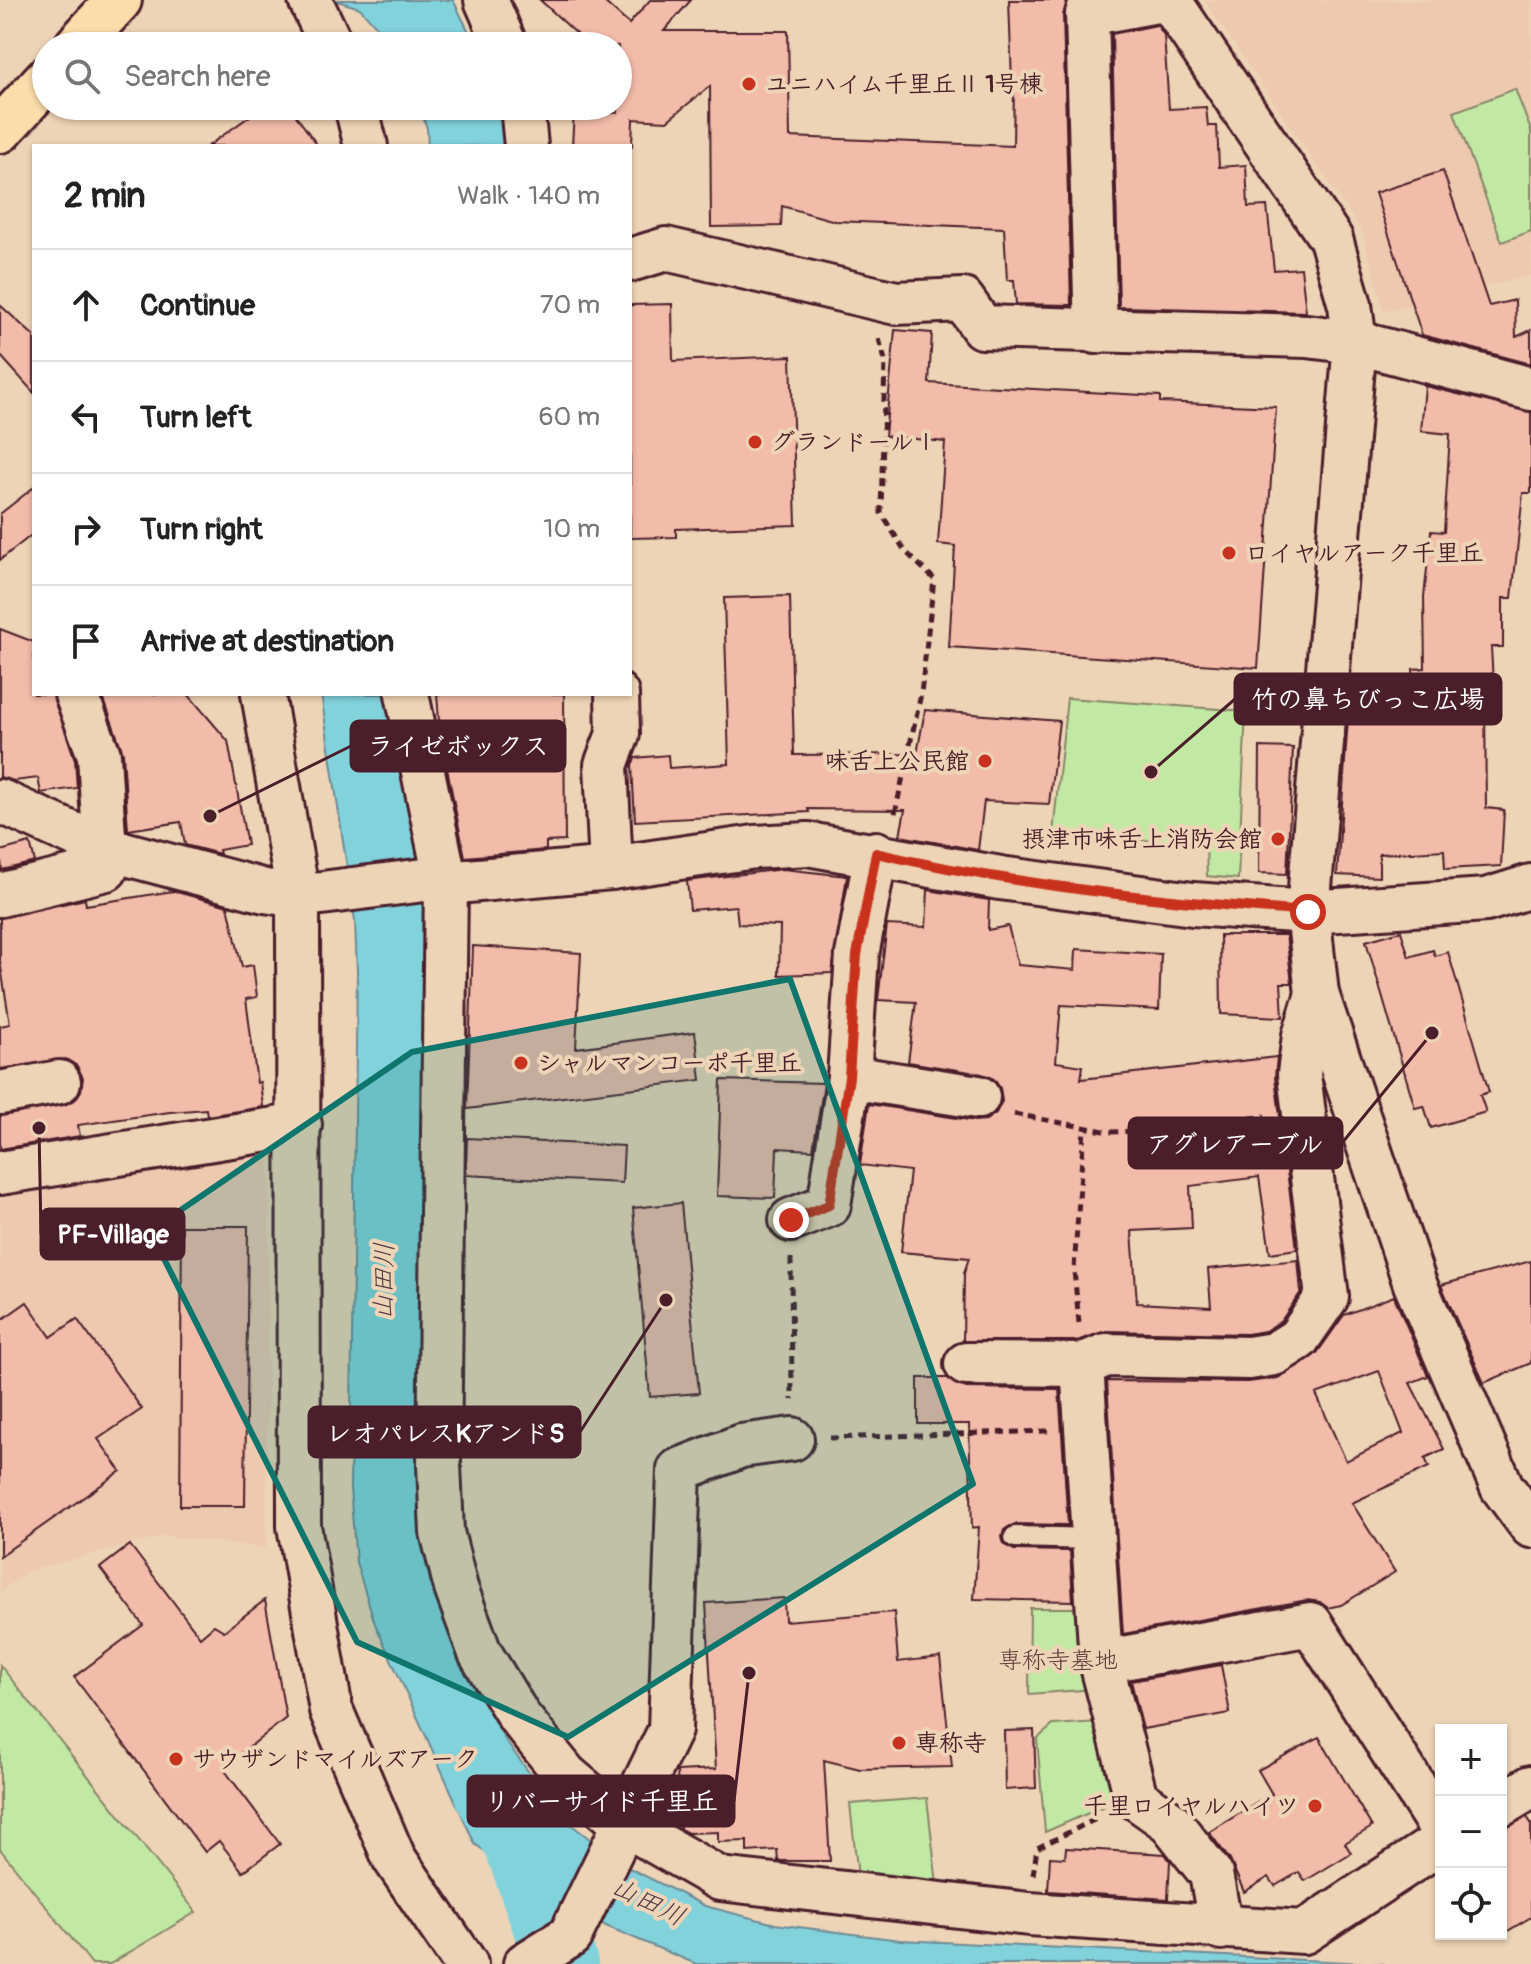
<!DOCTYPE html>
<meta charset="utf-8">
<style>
:root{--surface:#fff;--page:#f6f6f6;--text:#222;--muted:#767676;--line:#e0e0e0}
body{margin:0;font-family:Pangolin,"Klee One",sans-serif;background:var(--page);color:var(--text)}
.controls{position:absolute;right:24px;bottom:24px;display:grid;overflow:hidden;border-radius:0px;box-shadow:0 2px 6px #0004}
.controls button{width:72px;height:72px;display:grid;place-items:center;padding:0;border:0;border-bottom:2px solid var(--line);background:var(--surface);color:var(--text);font:40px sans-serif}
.stop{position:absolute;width:24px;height:24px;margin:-18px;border:6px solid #c8321e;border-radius:50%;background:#fff}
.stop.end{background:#c8321e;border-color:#fff;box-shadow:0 2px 8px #0008}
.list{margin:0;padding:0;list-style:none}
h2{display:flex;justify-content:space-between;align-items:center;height:104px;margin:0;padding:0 32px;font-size:34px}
h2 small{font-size:26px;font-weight:400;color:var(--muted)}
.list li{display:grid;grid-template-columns:52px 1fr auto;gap:24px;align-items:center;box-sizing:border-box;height:112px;padding:0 32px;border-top:2px solid var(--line)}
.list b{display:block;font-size:30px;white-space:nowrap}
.list em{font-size:26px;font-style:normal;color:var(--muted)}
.icon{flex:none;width:44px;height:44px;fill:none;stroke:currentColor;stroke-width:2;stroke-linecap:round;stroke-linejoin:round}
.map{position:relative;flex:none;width:1531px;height:1964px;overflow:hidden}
.search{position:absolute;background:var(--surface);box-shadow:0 2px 6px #0004;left:32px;top:32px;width:600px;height:88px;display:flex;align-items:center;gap:20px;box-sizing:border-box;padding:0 28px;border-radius:44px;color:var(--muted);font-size:30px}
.panel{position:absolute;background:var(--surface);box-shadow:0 2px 6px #0004;left:32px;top:144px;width:600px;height:552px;border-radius:0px}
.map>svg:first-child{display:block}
.built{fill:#edc9af}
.green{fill:#c1e9a4;stroke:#868468;stroke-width:2}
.water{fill:#82d2dc;stroke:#6c8a95;stroke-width:2}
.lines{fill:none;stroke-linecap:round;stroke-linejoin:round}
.river{stroke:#82d2dc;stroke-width:72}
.building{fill:#f3bba9;stroke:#4a1f2b;stroke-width:2;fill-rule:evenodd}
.service-casing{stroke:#4a1f2b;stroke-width:26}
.minor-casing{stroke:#4a1f2b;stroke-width:48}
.primary-casing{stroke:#4a1f2b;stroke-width:50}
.path{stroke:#4a1f2b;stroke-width:5;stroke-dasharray:8 6;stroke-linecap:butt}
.service{stroke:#eed4b6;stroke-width:20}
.minor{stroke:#eed4b6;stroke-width:42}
.primary{stroke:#fbdcab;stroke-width:44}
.route{stroke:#c8321e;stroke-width:10}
.marked{fill:#0f766e;fill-opacity:0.2;stroke:#0f766e;stroke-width:6;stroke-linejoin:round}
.poi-dot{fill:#c8321e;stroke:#eed4b6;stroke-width:3}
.labels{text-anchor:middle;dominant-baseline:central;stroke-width:8;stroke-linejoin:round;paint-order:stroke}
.poi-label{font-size:24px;font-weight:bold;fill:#4a1f2b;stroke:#eed4b6;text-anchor:start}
.park-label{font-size:24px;fill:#5c3d3d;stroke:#eed4b6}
.water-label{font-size:26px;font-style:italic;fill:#523a46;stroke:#eed4b6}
.leader{fill:none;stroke:#4a1f2b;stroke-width:3}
.callout-dot{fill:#4a1f2b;stroke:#eed4b6;stroke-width:3}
.callout{fill:#4a1f2b;stroke:#4a1f2b;stroke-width:3}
.callout-label{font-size:26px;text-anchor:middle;font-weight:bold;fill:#fff}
</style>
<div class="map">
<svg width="1531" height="1964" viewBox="0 0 1531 1964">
<rect width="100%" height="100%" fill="#eed4b6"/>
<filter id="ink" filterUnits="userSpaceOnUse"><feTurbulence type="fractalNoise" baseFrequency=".0125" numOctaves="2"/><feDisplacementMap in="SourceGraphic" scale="16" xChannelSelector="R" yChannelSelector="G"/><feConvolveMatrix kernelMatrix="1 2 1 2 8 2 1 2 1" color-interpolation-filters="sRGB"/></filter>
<g filter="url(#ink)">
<g class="built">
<polygon points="1204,0 1531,0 1531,275 1384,311 1363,233"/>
<polygon points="252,1148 270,1155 266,1548 164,1536 28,1571 0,1592 0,1192"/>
</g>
<g class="green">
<polygon points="1515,89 1531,131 1531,231 1502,242 1454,112"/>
<polygon points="1067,698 1246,711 1238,879 1207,876 1206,845 1053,833"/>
<polygon points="1030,1608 1086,1608 1096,1689 1029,1694"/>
<polygon points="0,1665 196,1912 110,1964 92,1964 0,1849"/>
<polygon points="1099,1722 1130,1795 1045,1832 1037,1739 1053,1725"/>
<polygon points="927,1798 938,1893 859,1886 850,1804"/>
</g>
<g class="water">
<polygon points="334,0 453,0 476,46 393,46 360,8"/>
<polygon points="419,106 497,106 507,146 428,146 427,128"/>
<polygon points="321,694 388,694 418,862 425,927 418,1520 431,1586 465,1670 507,1743 563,1818 623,1865 705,1906 775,1924 900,1940 1385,1964 696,1964 606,1926 511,1870 475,1844 375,1624 356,1562 350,1488 357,972 355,921"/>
</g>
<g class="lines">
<polyline class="river" points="491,1794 519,1840 562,1964"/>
</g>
<g class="building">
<polygon points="540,0 602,0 629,24 650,0 691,0 664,31 788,31 790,137 1013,146 1014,82 1012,83 1009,0 1068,0 1063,15 1071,305 1016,304 1014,280 1007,280 1004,228 835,221 782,206 781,226 711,227 710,86 667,121 633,119 632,146 572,146 574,111 618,113 618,46 590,46"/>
<polygon points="1157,25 1164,35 1169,109 1206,107 1208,126 1217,126 1219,167 1246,165 1248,207 1267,206 1274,270 1301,268 1306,312 1119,307 1112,34"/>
<polygon points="264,106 289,106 318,146 208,146"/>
<polygon points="1443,171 1489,306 1515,300 1516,337 1531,330 1531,364 1422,335 1375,193"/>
<polygon points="672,304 673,361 791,356 796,525 676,529 676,537 630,538 630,305"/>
<polygon points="0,305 34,336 34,393 0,355"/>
<polygon points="895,330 932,333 929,383 1160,396 1160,402 1276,407 1258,668 949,647 955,546 938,544 945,442 885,436"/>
<polygon points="1425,386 1531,412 1531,493 1523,493 1512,598 1503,598 1503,647 1491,647 1494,700 1485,701 1486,808 1504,810 1501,866 1445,869 1444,850 1379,854 1379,877 1337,875 1350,690 1415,698 1413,669 1425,668 1424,597 1431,531 1444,532 1450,434 1421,431"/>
<polygon points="34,487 34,533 0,560 0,514"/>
<polygon points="790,596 794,755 917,754 925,710 1059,721 1049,804 984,801 978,850 900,836 905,810 808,809 809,812 635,821 632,765 635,758 668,755 669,768 729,764 724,598"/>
<polygon points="0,629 34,642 34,694 53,694 75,760 77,788 41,793 38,778 14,781 0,777"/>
<polygon points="102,694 188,694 228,741 247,845 219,850 220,854 185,845 181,822 128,830 123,753"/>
<polygon points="437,694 564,694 565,841 546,842 546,850 465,857 440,734"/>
<polygon points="1260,747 1293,748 1287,874 1259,873"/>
<polygon points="30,843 35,862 2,870 0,851"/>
<polygon points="783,869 847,876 832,973 779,975 780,926 738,924 736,906 690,910 687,881"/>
<polygon points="928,890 989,900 988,930 1008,926 1018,965 1075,970 1076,949 1161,954 1159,1010 1061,1005 1056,1062 1083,1066 1081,1079 1277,1057 1275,1077 1297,1249 1270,1253 1259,1177 1190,1186 1192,1228 1132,1231 1137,1303 1211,1307 1208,1269 1298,1260 1301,1292 1281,1321 1265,1331 1247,1334 1106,1331 1077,1341 963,1341 964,1273 969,1258 901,1252 910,1171 860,1165 869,1104 975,1121 986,1120 996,1113 1002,1101 1000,1088 994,1079 982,1074 908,1062 916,1002 878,1000 887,925 926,927"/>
<polygon points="173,891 228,906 242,967 253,965 257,997 246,999 257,1083 260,1082 263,1107 207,1116 206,1109 170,1112 78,1125 80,1136 0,1149 0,1116 64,1105 75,1100 81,1091 83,1078 77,1066 66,1059 0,1069 0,1026 10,1024 0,961 0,918 85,899 86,905"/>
<polygon points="1401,931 1409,957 1433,950 1435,956 1448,952 1489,1092 1480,1095 1486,1112 1431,1128 1424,1106 1415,1108 1366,941"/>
<polygon points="1220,935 1286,935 1292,983 1281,983 1283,1017 1221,1014"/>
<polygon points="473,946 581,953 576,1048 695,1032 701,1080 467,1109"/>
<polygon points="721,1080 824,1083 813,1150 777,1148 775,1198 717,1196"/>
<polygon points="467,1138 624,1146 622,1183 466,1175"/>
<polygon points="681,1203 699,1393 650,1397 633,1208"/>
<polygon points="182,1226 248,1226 245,1506 180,1506"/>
<polygon points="1531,1261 1531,1363 1484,1383 1441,1285"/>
<path d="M1394,1296l34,80 -18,7 34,66 -19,9 4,9 -77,36 43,69 -54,33 -14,3 -7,-6 -13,-2 -184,34 -16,-253 141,1 30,-4 39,-25 27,-38zM1379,1371l24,62 -57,28 -30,-67z"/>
<polygon points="27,1302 51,1337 77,1319 142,1409 98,1439 121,1471 0,1556 0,1321"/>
<polygon points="918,1378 948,1378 966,1388 1059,1389 1068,1525 1015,1524 1004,1530 1002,1537 1004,1544 1014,1550 1070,1551 1073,1601 974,1599 979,1527 972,1528 969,1424 918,1424"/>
<polygon points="130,1545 200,1637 214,1625 224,1631 265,1600 286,1718 223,1768 280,1844 243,1872 219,1841 205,1852 74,1677 143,1625 100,1568"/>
<polygon points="784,1598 785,1621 894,1612 898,1662 940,1657 952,1767 860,1769 824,1760 830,1861 778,1861 777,1850 747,1852 747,1841 718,1842 718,1832 688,1833 680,1829 677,1771 716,1769 706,1603"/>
<polygon points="1221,1665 1230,1713 1143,1729 1131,1681"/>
<polygon points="1034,1730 1036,1788 1005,1790 1004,1731"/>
<polygon points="1319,1737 1372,1827 1345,1843 1351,1853 1305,1881 1299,1872 1275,1886 1269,1877 1244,1892 1230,1860 1209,1832 1272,1794 1258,1770"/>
<polygon points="1527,1817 1531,1823 1531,1917 1501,1935 1501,1829"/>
<polygon points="1066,1848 1165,1854 1170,1861 1168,1899 1048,1891 1050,1857 1065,1858"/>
</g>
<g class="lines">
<defs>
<polyline id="service" points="1015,1537 1095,1539"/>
<g id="minor">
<polyline points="310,0 332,46"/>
<polyline points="486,0 506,46"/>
<polyline points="1169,0 1331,239 1350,305 1355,342 1308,912 1317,994 1415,1284 1502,1487 1531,1526"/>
<polyline points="356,106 366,146"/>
<polyline points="522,106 526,146"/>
<polyline points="630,260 666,249 896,303 963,300 982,327 1307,336 1355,342 1531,389"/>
<polyline points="1096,332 1087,14 1162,0"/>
<polyline points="263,694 298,896 299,1526 331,1710 394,1858 466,1964"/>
<polyline points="407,694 446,883 439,1465 442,1532 456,1588 480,1653 519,1717 566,1775 624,1824 720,1879 1029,1914 1304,1932 1441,1842"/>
<polyline points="0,801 104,848 265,891 298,896 424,880 446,883 611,868 755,847 808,844 1000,878 1193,904 1308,912 1486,900 1531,886"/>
<polyline points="611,868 606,765 618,734 617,694"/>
<polyline points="0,895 106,869 99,755 76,694"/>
<polyline points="849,1077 978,1097"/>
<polyline points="0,1093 59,1082"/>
<polyline points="0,1173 300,1125"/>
<polyline points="791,1220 829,1205 849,1077 857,955 876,853"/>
<polyline points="966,1364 1082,1365 1106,1355 1249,1358 1274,1354 1298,1339 1327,1297 1299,1074 1304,1036 1317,994"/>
<polyline points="1082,1365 1101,1662 1136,1798 1170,1822 1211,1874 1221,1928"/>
<polyline points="1101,1662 1311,1624 1441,1828"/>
<polyline points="1501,1805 1531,1787"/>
<polyline points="525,1964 570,1936 670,1730 679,1470 741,1446 792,1439"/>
</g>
<g id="primary">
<polyline points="77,46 119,0"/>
<polyline points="0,130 46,80"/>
</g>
</defs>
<use href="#service" class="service-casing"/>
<use href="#minor" class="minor-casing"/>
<use href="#primary" class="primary-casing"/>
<g class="path">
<polyline points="879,339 885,360 881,513 905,551 934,579 921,694 894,818"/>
<polyline points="1014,1114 1110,1132 1174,1130 1265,1116"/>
<polyline points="791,1258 792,1400"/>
<polyline points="1079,1323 1074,1270 1084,1129"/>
<polyline points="830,1438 1048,1431"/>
<polyline points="1033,1875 1037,1848 1100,1817"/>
</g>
<use href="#service" class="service"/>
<use href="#minor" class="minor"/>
<use href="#primary" class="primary"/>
</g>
</g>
<g class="lines" filter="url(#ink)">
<path class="route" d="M791,1220l38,-15 20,-128 8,-122 19,-102c141,33 287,48 432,59"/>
</g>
<path class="marked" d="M790,979l183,505 -405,253 -211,-95 -207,-411 262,-179z"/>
<g class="poi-dot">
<circle cx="749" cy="84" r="8"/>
<circle cx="755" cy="442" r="8"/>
<circle cx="1229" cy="553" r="8"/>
<circle cx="985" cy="761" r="8"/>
<circle cx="1278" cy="839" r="8"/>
<circle cx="521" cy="1063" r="8"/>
<circle cx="899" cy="1743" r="8"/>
<circle cx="176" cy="1759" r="8"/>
<circle cx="1315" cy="1806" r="8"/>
</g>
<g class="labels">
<g class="poi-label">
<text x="765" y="84">ユニハイム千里丘Ⅱ 1号棟</text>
<text x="771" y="442">グランドールⅠ</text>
<text x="1245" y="553">ロイヤルアーク千里丘</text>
<text x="969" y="761" text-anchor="end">味舌上公民館</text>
<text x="1262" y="839" text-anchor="end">摂津市味舌上消防会館</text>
<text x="537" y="1063">シャルマンコーポ千里丘</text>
<text x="915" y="1743">専称寺</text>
<text x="192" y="1759">サウザンドマイルズアーク</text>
<text x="1299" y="1806" text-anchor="end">千里ロイヤルハイツ</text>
</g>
<g class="park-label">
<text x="1058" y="1660">専称寺墓地</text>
</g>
<g class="water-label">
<text transform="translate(384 1281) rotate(-89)">山田川</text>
<text transform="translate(648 1902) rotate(26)">山田川</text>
</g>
</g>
<path class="leader" d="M1151 772L1235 699M210 816L351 746M1432 1033L1342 1143M39 1128L41 1234M666 1300L580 1432M749 1673L734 1801"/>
<g class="callout-dot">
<circle cx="1151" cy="772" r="8"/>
<circle cx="210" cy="816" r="8"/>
<circle cx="1432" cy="1033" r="8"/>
<circle cx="39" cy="1128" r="8"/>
<circle cx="666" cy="1300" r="8"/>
<circle cx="749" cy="1673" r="8"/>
</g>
<g class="callout">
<rect x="1235" y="674" width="266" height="50" rx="8"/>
<rect x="351" y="721" width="214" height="50" rx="8"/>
<rect x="1129" y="1118" width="213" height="50" rx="8"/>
<rect x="41" y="1209" width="143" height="50" rx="8"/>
<rect x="309" y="1407" width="271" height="50" rx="8"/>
<rect x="468" y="1776" width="266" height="50" rx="8"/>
</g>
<g class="callout-label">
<text x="1368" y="708">竹の鼻ちびっこ広場</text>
<text x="458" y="755">ライゼボックス</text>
<text x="1235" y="1153">アグレアーブル</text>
<text x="113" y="1243">PF-Village</text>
<text x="445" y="1442">レオパレスKアンドS</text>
<text x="601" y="1810">リバーサイド千里丘</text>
</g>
</svg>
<div class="controls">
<button>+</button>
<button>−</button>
<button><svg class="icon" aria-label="locate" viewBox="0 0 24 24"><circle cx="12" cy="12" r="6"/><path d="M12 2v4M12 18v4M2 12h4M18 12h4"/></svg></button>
</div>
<div class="stop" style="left:1308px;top:912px"></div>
<div class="stop end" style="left:791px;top:1220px"></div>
<div class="search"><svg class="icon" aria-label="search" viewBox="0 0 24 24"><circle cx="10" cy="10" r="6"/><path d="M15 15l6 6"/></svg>Search here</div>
<section class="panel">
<h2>2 min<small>Walk · 140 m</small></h2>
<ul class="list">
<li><svg class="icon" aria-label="ahead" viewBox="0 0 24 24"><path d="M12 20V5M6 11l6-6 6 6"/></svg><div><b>Continue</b></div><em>70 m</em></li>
<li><svg class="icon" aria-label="left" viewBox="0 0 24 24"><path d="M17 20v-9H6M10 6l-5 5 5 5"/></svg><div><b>Turn left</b></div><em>60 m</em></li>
<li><svg class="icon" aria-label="right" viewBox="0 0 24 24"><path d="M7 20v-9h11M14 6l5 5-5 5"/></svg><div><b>Turn right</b></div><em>10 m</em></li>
<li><svg class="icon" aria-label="arrive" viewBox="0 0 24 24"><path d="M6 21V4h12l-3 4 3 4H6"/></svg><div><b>Arrive at destination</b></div></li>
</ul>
</section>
</div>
